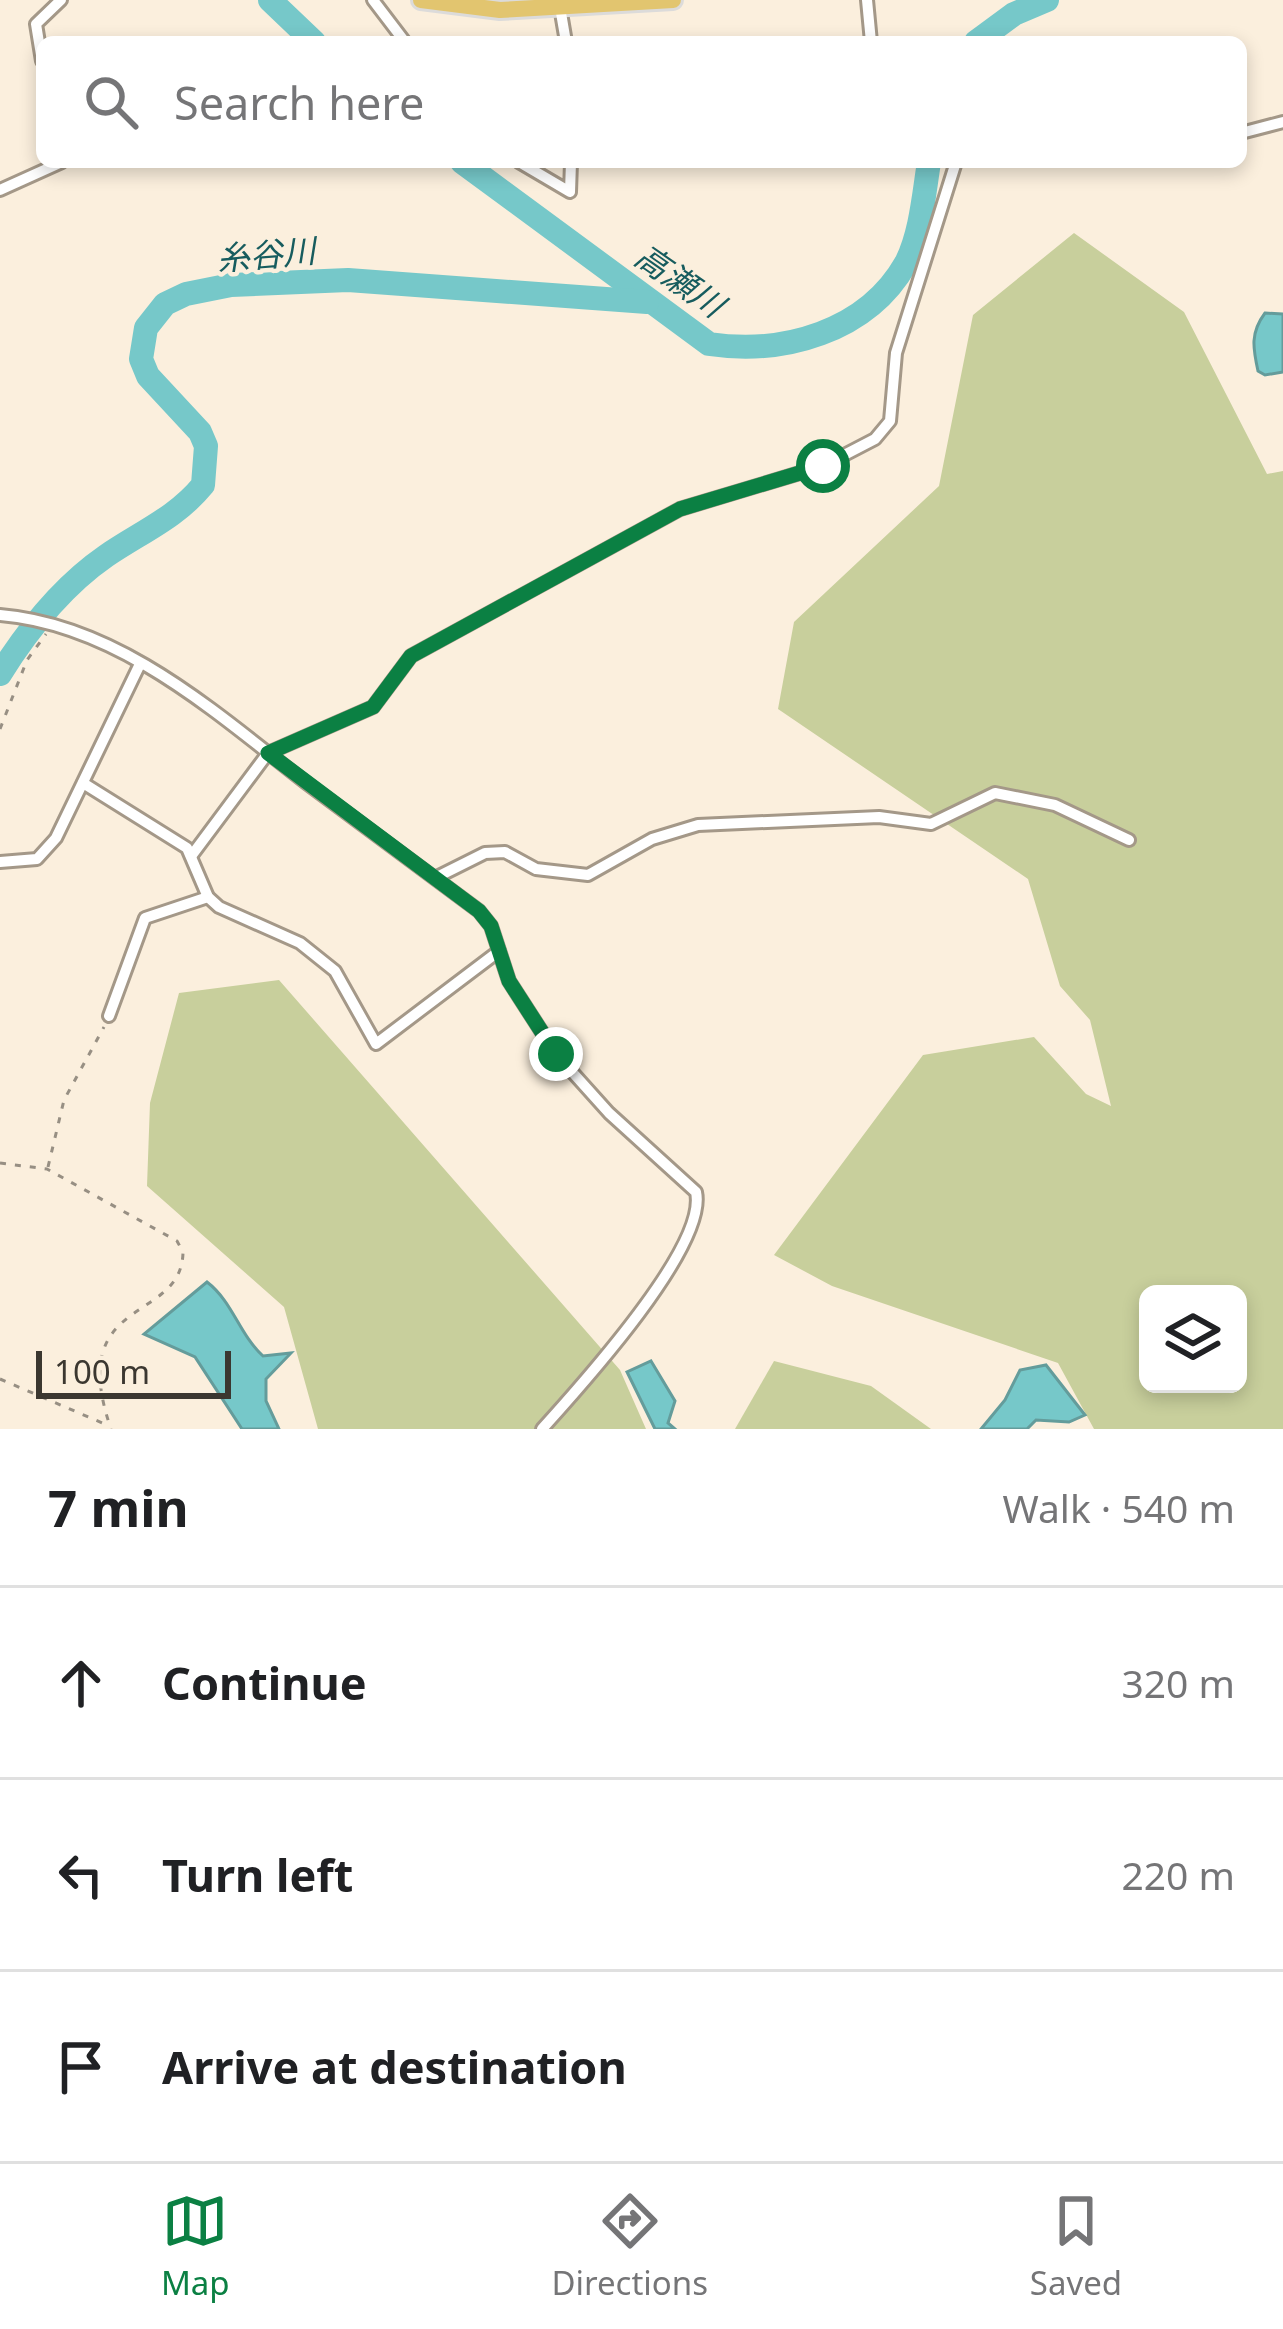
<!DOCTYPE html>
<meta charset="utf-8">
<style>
:root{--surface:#fff;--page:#f6f6f6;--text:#202124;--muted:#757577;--line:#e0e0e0;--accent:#0b8043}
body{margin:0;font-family:"Noto Sans","Noto Sans JP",sans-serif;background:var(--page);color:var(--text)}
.controls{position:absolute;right:36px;bottom:36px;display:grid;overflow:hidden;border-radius:18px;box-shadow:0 6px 18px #0003}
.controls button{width:108px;height:108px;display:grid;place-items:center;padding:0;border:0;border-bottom:3px solid var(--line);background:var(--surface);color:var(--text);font:60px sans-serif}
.scale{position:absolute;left:36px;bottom:30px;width:195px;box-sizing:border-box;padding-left:12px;border:6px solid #3b3730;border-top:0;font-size:33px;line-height:42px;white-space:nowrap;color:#3b3730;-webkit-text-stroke:9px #fbefdd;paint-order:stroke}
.stop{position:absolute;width:36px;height:36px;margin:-27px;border:9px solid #0b8043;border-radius:50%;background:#fff}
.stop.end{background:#0b8043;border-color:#fff;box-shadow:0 3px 12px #0008}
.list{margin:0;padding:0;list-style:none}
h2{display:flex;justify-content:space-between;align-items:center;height:156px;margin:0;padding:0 48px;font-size:51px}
h2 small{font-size:39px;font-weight:400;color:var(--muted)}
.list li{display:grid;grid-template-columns:78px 1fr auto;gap:36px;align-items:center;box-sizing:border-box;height:192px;padding:0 48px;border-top:3px solid var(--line)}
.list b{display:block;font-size:45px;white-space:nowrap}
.list em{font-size:39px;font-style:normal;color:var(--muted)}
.icon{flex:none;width:66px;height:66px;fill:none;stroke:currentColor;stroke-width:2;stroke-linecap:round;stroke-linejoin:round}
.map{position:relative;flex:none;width:1283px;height:1429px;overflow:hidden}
.search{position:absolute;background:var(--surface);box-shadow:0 6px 18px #0003;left:36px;right:36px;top:36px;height:132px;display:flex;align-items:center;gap:30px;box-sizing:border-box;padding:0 42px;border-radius:18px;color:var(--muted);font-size:45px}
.sheet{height:732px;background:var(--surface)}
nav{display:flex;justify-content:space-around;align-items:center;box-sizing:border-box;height:168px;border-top:3px solid var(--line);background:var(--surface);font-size:33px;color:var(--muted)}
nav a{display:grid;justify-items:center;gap:6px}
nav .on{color:var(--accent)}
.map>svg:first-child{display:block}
.green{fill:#c8cf9c;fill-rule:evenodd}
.water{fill:#76c8c9;stroke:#649c9b;stroke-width:3}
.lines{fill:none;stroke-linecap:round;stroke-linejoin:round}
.river{stroke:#76c8c9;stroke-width:24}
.minor-casing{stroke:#a49888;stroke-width:16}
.primary-casing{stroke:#dcdbda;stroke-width:22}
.path{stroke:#978f83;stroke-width:3;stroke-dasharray:6 9;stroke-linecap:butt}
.minor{stroke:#fff;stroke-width:10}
.primary{stroke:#e2c56f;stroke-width:16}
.route{stroke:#0b8043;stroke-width:15}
.labels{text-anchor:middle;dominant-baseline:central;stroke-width:9;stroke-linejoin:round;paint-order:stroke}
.water-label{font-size:33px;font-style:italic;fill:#175c5e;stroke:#fbefdd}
</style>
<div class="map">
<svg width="1283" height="1429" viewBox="0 0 1283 1429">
<rect width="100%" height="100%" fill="#fbefdd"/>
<g class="green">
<path d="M1074,233l110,79 83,162 16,-3v958h-189l-36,-66 -226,-77 -58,-31 149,-200 111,-18 52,57 25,12 -21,-86 -30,-34 -32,-107 -250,-170 16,-87 145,-136 34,-171zM1148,1294h90v90h-90z"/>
<polygon points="279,980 620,1370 646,1429 318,1429 284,1307 147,1186 150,1103 179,993"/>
<polygon points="774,1361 871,1386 931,1429 735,1429"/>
</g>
<g class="water">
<path d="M1265,313l18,1v58l-18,3 -7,-4c-5,-23 -8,-38 7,-58z"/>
<path d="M207,1282c26,20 32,52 56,74l28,-3 -25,26v22l13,28h-37l-47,-72 -51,-23z"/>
<polygon points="651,1361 675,1401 668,1423 675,1429 655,1429 627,1372"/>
<polygon points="1046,1365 1085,1415 1069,1422 1036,1420 1027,1429 981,1429 1005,1400 1020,1370"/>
</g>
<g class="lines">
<g class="river">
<polyline points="270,0 314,42"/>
<polyline points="976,42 1014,14 1047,0"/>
<path d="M462,162l247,182c74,11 158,-12 197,-81 15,-29 18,-70 23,-101"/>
<path d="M0,674c27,-43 64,-89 106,-118 35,-24 70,-38 97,-71l3,-39 -6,-14 -52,-56 -7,-17 5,-31 19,-24 21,-10 45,-9 117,-5 299,22"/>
</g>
<defs>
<g id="minor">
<polyline points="373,0 405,42"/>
<polyline points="867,0 871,42"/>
<polyline points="560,7 566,42"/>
<polyline points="42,61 36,24 61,0"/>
<polyline points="1241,133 1283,122"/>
<polyline points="519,162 570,192 571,162"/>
<polyline points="0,190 62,162"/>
<path d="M0,615c120,10 217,99 309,170 56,42 113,84 170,126l12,15 18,55 47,73 53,59 87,79c12,54 -116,195 -154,237"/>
<polyline points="83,783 187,848 208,897 219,907 300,943 335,971 376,1044 499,951"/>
<polyline points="192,855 268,753 373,707 411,656 680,509 823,466 875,439 890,421 896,353 956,162"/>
<polyline points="0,862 37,859 56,838 140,664"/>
<polyline points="435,878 485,853 505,852 536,869 588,875 652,839 698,825 879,817 931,824 995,793 1055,805 1129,840"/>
<polyline points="109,1016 145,918 208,897"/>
</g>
<polyline id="primary" points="421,0 500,10 673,0"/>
</defs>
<use href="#minor" class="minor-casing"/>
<use href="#primary" class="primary-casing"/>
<g class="path">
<polyline points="0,729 27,660 46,634"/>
<path d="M0,1163l47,6 130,72 6,11c-1,73 -119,41 -72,177"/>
<polyline points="48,1167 64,1100 104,1027"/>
<polyline points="0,1379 107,1425"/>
</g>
<use href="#minor" class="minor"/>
<use href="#primary" class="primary"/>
</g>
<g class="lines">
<polyline class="route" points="556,1054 509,981 491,926 479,911 268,753 373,707 411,656 680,509 823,466"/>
</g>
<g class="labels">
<g class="water-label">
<text transform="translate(266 254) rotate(-5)">糸谷川</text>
<text transform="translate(680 280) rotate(35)">高瀬川</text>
</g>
</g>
</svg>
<div class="controls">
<button><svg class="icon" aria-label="layers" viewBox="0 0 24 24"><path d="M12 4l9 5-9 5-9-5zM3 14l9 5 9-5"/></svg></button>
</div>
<div class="scale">100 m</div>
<div class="stop" style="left:823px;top:466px"></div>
<div class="stop end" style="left:556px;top:1054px"></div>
<div class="search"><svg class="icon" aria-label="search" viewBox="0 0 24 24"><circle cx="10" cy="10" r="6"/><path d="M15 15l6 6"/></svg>Search here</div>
</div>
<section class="sheet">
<h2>7 min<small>Walk · 540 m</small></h2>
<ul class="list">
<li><svg class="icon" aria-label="ahead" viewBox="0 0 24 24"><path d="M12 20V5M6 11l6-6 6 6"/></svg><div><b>Continue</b></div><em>320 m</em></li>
<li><svg class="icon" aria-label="left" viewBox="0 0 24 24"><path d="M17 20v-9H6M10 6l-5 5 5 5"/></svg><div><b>Turn left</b></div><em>220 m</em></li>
<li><svg class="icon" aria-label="arrive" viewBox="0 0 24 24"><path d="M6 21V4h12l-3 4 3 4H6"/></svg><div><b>Arrive at destination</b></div></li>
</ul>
</section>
<nav>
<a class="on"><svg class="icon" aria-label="map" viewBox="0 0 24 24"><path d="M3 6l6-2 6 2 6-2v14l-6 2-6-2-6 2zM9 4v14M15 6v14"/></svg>Map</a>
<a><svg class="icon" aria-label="directions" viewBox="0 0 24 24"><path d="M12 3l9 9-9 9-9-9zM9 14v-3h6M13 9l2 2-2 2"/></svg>Directions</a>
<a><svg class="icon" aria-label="saved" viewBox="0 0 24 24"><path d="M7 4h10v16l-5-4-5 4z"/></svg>Saved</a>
</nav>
